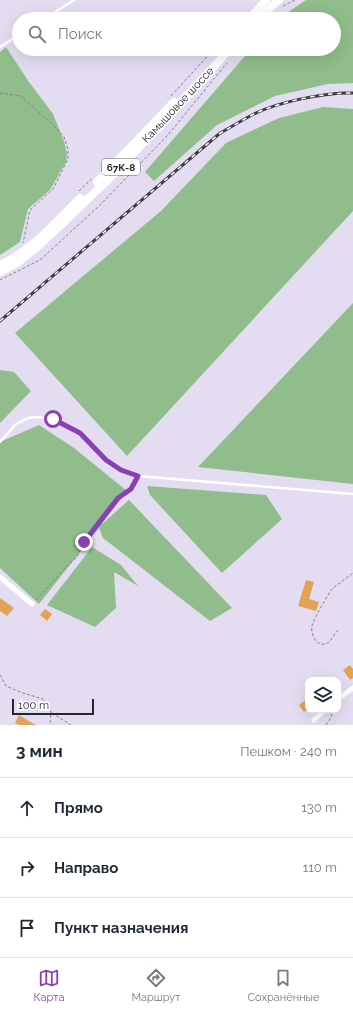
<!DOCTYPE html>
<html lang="ru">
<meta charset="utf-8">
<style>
:root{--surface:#fff;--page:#f6f6f7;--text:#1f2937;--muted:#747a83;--line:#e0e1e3;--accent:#8940b2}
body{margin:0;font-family:Raleway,sans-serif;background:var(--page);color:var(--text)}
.controls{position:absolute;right:12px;bottom:12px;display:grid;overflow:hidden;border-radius:8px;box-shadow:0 4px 16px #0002}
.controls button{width:36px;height:36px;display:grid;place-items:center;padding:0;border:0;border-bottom:1px solid var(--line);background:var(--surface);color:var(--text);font:20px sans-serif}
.scale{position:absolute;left:12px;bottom:10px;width:82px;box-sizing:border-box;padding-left:4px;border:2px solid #28252d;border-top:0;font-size:11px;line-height:14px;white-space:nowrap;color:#28252d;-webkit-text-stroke:3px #fff;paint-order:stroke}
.stop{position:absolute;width:12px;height:12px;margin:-9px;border:3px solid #8940b2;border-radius:50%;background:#fff}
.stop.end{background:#8940b2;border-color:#fff;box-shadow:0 1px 4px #0008}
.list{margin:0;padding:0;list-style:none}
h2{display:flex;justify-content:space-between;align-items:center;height:52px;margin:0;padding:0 16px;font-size:17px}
h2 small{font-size:13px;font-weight:400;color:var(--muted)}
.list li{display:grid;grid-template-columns:26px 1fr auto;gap:12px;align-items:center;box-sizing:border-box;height:60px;padding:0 16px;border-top:1px solid var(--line)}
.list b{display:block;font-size:15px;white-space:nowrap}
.list em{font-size:13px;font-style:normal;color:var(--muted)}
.icon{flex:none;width:22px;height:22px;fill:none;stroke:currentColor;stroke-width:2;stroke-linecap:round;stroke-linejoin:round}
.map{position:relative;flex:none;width:353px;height:725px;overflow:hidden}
.search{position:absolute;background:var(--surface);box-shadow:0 4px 16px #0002;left:12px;right:12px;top:12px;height:44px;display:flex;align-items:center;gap:10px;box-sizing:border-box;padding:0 14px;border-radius:22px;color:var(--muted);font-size:15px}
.sheet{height:232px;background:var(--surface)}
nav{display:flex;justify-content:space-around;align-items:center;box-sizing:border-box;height:56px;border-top:1px solid var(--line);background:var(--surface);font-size:11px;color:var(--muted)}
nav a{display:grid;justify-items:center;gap:2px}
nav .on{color:var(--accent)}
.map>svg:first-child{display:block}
.green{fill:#90bd8b}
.building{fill:#e1a457}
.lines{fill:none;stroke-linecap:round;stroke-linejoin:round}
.path{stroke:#86818f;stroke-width:1;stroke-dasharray:3 2;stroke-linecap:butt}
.lane{stroke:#fff;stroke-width:2.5}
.street{stroke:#fff;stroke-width:5}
.primary{stroke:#fff;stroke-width:8}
.rail-casing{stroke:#3f3b45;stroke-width:3}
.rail{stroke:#fff;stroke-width:1.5;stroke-dasharray:4.5;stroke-linecap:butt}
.route{stroke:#8940b2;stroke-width:5}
.labels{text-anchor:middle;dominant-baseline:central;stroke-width:3.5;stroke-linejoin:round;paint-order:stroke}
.shield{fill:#fff;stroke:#68666c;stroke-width:1}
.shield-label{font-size:10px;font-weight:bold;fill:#28252d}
.street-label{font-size:11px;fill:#28252d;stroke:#fff}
</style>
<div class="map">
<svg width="353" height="725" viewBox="0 0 353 725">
<rect width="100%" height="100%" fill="#e4ddf1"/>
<g class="green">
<polygon points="306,0 353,0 353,83 328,84 275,96 217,125 154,181 145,172 251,49 334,49 334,19 278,19"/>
<polygon points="6,47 29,82 53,114 64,141 67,154 66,162 50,190 28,209 20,242 0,255 0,52"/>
<polygon points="323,107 353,109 353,211 127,456 15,333 161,211 226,143 279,118"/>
<polygon points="353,303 353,484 198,467"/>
<polygon points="0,370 14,372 31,391 0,423"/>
<polygon points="39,425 74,448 127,491 101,525 129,500 232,608 210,621 103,538 99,528 39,604 0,568 0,442"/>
<polygon points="147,486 266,495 282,519 222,573 150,495"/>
<polygon points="92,547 121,565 138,586 114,572 116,608 95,627 47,605"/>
</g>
<g class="building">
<polygon points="306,580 314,582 309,599 319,602 316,611 298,606"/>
<polygon points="0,598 14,608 7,616 0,611"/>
<polygon points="45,609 52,614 47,621 40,615"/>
<polygon points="350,665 353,669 353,678 350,680 343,670"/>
<polygon points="308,698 308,709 304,712 299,705"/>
<polygon points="19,715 27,720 36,725 19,725 15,723"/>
</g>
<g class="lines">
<g class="path">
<polyline points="283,6 295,0"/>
<polyline points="236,53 239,49"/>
<polyline points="0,93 21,96 55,127 64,137 68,149 68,159 53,189 30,210 23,243"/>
<polyline points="171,96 214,49"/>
<polyline points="79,191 91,179"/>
<polyline points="0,280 40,260 98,207 167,136 227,63"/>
<polyline points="36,600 65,568 77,557 84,542 118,498 131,489 136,480"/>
<path d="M338,630c-3,3 -6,9 -9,12 -11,8 -19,-7 -17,-16 1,-6 17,-34 21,-38 6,-5 14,-10 20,-15"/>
<polyline points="0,675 6,686 23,693 43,699 51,712 50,725"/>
<polyline points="52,713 71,725"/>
<polyline points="326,725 332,716 330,711"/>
</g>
<g class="lane">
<polyline points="44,19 74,0"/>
<polyline points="0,47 19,35"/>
<polyline points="0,442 16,424 28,418 40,417 53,419 80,433 106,460 121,470 138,476 353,494"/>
</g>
<g class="street">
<polyline points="0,577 32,604"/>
<polyline points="338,699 353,688"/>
<polyline points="314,720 325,710"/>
</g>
<g class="primary">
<polyline points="249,19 266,0"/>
<polyline points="258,19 266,11 279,0"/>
<polyline points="97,182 174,102"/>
<path d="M0,265c31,-14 56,-43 80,-67"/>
<polyline points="0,272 17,263 36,248 64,222 119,169 230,49"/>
</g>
<defs>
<path id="rail" d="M0,321l219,-187c12,-7 23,-14 35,-20 24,-12 72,-22 99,-21"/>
</defs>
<use href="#rail" class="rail-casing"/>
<use href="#rail" class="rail"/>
</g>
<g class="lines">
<polyline class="route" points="53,419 80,433 106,460 121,470 138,476 131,489 118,498 84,542"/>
</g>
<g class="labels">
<rect class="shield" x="102" y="159" width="38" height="16" rx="3"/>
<g class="shield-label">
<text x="121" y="167">67К-8</text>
</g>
<g class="street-label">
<text transform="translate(178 105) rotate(-47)">Камышовое шоссе</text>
</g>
</g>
</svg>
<div class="controls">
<button><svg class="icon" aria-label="layers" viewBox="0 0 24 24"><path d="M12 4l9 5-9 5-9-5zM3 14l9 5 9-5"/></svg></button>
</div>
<div class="scale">100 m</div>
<div class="stop" style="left:53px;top:419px"></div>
<div class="stop end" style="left:84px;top:542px"></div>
<div class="search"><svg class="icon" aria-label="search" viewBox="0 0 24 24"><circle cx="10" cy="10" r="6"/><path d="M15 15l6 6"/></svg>Поиск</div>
</div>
<section class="sheet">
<h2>3 мин<small>Пешком · 240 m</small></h2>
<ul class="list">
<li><svg class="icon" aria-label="ahead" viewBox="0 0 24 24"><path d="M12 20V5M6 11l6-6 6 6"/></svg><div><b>Прямо</b></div><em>130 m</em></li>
<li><svg class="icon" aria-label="right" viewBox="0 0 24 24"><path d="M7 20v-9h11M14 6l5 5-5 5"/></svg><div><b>Направо</b></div><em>110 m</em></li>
<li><svg class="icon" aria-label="arrive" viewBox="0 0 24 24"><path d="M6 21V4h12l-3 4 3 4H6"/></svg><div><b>Пункт назначения</b></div></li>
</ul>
</section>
<nav>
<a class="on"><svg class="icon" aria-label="map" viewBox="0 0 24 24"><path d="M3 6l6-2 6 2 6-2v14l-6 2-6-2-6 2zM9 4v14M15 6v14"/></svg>Карта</a>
<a><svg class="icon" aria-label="directions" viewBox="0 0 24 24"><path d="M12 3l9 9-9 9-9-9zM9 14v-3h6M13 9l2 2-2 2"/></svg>Маршрут</a>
<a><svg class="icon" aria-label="saved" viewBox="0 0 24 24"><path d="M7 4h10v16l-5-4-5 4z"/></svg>Сохранённые</a>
</nav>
